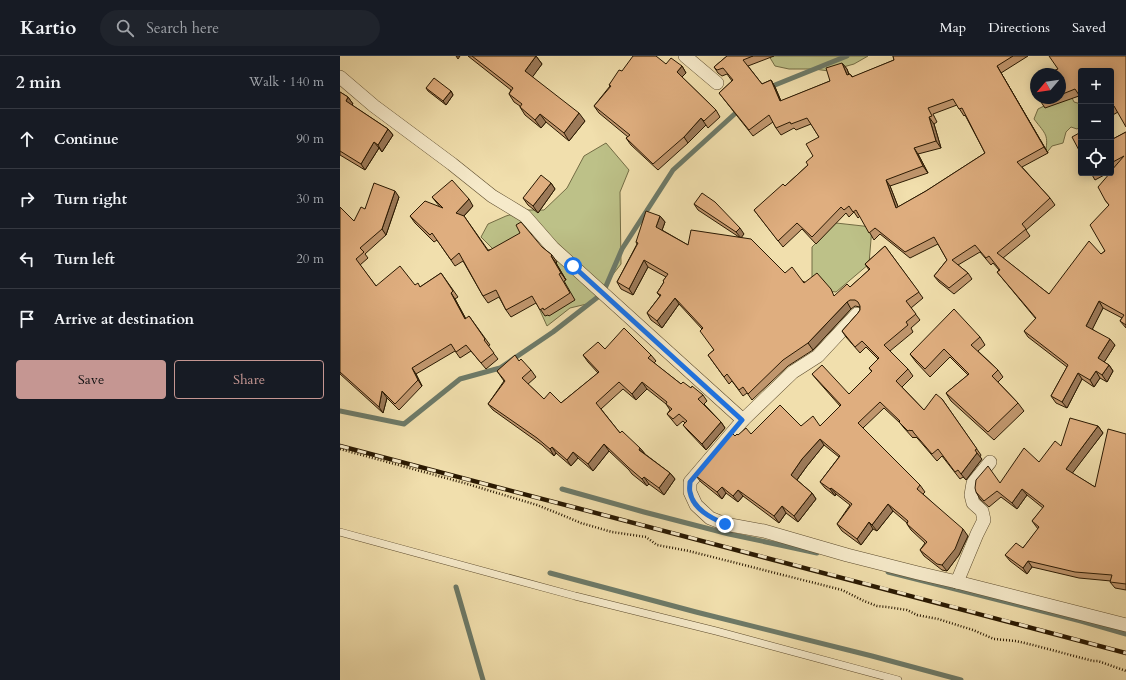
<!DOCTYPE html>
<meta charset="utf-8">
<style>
:root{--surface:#171b24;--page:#20242c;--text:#f1f3f6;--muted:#9ea1a6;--line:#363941;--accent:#c59692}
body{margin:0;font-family:Cardo,serif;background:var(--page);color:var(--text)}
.controls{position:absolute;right:12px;top:12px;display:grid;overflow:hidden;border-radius:4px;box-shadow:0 2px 10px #0003}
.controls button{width:36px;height:36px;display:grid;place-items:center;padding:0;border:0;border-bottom:1px solid var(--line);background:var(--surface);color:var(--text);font:20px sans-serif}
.compass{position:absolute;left:690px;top:12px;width:36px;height:36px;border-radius:50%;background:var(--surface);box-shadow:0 2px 10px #0003;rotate:241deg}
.stop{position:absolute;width:12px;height:12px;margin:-9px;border:3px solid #1a73e8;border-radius:50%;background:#fff}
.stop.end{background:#1a73e8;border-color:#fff;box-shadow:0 1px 4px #0008}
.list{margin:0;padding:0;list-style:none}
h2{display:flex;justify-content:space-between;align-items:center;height:52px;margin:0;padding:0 16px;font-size:17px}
h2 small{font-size:13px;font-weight:400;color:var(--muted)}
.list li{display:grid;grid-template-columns:26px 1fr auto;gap:12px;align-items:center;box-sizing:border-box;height:60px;padding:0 16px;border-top:1px solid var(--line)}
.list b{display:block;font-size:15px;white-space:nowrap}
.list em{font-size:13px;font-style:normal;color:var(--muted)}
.actions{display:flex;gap:8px;padding:12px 16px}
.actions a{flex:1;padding:9px 0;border:1px solid var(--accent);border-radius:4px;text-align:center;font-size:14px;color:var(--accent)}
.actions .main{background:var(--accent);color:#111}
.icon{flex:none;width:22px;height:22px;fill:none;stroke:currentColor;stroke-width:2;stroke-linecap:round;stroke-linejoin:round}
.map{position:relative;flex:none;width:786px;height:624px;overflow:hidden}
header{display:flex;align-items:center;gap:24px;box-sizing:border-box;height:56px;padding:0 20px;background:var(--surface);border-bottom:1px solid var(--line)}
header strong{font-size:19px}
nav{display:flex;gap:22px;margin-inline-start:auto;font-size:14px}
.search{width:280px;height:36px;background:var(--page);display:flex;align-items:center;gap:10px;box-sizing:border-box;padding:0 14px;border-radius:22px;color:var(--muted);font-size:15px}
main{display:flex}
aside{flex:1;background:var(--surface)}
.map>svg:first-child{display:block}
.green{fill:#bdc188;stroke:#736c44}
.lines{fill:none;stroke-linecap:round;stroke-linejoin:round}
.stream{stroke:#6d7a68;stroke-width:5}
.service-casing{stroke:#5b4a2c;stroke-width:8}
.minor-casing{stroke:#5b4a2c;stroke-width:14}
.path{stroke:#291801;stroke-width:2.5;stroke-dasharray:1 2;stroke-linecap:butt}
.service{stroke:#f6eaca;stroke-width:7}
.minor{stroke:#f6eaca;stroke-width:13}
.rail-casing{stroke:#291801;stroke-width:4.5}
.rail{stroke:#f6eaca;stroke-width:3;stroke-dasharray:9;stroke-linecap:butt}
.wall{fill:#c0966d;stroke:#291801;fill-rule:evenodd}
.shaded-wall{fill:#9c7a59;stroke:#291801}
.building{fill:#dfae7f;stroke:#291801;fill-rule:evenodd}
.route{stroke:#1a73e8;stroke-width:5}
</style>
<header>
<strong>Kartio</strong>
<div class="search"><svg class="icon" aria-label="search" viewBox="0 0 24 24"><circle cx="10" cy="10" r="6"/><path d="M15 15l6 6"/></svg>Search here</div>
<nav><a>Map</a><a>Directions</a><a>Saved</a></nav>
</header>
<main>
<aside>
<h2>2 min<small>Walk · 140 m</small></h2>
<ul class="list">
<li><svg class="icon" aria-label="ahead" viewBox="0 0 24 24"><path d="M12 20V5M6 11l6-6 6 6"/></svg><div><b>Continue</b></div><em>90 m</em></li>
<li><svg class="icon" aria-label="right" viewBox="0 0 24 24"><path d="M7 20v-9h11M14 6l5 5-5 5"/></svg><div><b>Turn right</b></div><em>30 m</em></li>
<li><svg class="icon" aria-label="left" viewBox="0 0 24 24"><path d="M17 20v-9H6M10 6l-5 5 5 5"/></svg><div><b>Turn left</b></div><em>20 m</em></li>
<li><svg class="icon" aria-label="arrive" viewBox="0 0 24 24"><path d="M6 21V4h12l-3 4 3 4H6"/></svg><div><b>Arrive at destination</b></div></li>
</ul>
<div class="actions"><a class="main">Save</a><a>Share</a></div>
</aside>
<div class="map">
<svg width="786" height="624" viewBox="0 0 786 624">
<rect width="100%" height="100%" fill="#f1dfad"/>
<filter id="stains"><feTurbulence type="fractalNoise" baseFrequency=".005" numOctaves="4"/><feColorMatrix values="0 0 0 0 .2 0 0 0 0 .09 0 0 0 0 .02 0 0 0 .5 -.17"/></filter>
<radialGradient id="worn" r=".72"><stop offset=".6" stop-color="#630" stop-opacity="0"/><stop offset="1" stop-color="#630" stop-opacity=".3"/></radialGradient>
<g class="green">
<polygon points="429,0 528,0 514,8 489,15 474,13 449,13 435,10"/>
<path d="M720,17l14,29 7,2v26l-1,-3 -3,2 -6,-2 -5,5 -3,11 -11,3 -7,9c4,-21 1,-20 -11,-36l4,-10 22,-11z"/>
<polygon points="266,87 289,114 280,136 281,208 251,247 230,252 207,270 193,239 190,220 218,205 195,177 156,196 141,181 148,168 166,160 186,154 204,154 227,132 244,100"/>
<polygon points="496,167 532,171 529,208 496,236 472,233 472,191"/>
</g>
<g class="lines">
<g class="stream">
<polyline points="430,31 507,0"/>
<polyline points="0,355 64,368 120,323 160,312 213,276 263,237 282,193 333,114 399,54"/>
<polyline points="222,433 304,456 389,478 477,497"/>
<polyline points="548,516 741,565 786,578"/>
<polyline points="210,517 356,556 532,600 621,624"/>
<polyline points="116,531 143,624"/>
</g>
<defs>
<polyline id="service" points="0,476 235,540 376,575 558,624"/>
<g id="minor">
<polyline points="345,0 377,27"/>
<polyline points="0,21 34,50 112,108 152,140 185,160 213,192 403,364"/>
<polyline points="517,258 478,300 453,316 403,364 350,426 350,436 356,449 370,462 385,468 424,475 507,499 578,517 617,526 637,478 644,464 642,455 633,447 631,439 633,427 650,406"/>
<polyline points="617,526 786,569"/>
</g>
</defs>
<use href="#service" class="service-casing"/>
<use href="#minor" class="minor-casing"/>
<polyline class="path" points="0,393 124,427 197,449 222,459 241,467 272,476 306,481 317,489 349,495 502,534 524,545 537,550 547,551 567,554 577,559 598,563 633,574 654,583 676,585 693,589 753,605 758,605 786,615"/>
<use href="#service" class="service"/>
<use href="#minor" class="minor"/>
<defs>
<path id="rail" d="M0,390c262,69 524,136 786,207"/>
</defs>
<use href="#rail" class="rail-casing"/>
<use href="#rail" class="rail"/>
</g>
<g class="wall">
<polygon points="128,0 196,0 202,8 192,21 245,65 229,85 206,66 201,72 185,59 180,51 180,50 174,46 169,38 171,34"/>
<path d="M387,0h47l-26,10 14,18 9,-4 4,7 6,14 49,-20 12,-18 5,6 2,5h1l3,3 41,-17 -1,-4h135l-27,17 47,80 -26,14 28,31 5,7 -29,25 4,6 -27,22 46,36 56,-43 4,-46 -4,-5 6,-27v-33l15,-8v196l-6,-7 2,-3 -19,-10 -11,21 23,16 -11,17 5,3 4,6 -6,11 -7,-4 -6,9 -12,-8 -15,29 -11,-5 -5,-7 16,-29 -39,-30 -4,-6 12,-12 -34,-41 -5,-6 2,-2 -6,-7 -2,2 -11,-13 -22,13 10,8 4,6 -18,15 -15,-12 -5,-6 13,-16 -9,-16 -28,14 -30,-24 -6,6 -14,-24 -2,2 -4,-6 -5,5 -3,-4 -30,31 -14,-15 -19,18 -29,-37 31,-24 23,-21 5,-9 6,-19 -8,-13 -15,6 -2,-2 -13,7 -5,-7 -3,-6 -20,14 -34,-43 13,-12 -5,-7 -5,2 -4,-3 -4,-6zM617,49l7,11 1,-1 20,38 -59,38 -28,16 -8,-21 38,-13 -10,-19 23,-6 -7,-24 3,-2 -4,-8z"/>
<polygon points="786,0 778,56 771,60 771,15 741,15 741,42 739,40 705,52 701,46 699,42 720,42 720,18 718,13"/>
<polygon points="326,8 342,10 346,17 342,21 376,54 380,61 368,72 366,69 348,87 318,114 291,89 286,82 288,81 259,57 254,50 270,30 269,29 282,15"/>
<polygon points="86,32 111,35 113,39 106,49 88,35"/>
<polygon points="0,36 8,41 13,48 12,49 48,73 53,79 42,96 39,92 25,114 0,99"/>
<polygon points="751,117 768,117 755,124"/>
<polygon points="211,127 215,133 198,157 188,149 183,142"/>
<polygon points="59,141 46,179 25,198 28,202 20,209 36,230 75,229 80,231 101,217 118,241 115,243 126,263 129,260 150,289 148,290 158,303 146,313 131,295 120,302 115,295 76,318 82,330 59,354 47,342 43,357 0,318 0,151 14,165"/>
<polygon points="92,141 133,150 124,160 148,194 202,191 212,199 217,206 216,207 226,224 224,225 235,244 209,260 208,259 205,260 196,247 171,261 166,254 159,241 148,247 143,240 123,205 115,210 97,184 94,186 75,167 70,160 100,151"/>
<polygon points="354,148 404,178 401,181 445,217 495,240 510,231 529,214 525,208 545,190 583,242 571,252 580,264 571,272 573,276 550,295 568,313 573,320 562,331 584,354 602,343 641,399 640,401 642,403 626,424 623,421 620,423 602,400 597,405 578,383 576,381 575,382 574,381 573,382 564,372 560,367 544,352 523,372 580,429 585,436 583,438 628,480 619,499 607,515 602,514 584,500 580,494 585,487 571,474 567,468 567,467 553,455 537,475 533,473 521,489 502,475 497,468 510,449 496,438 495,440 485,432 480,426 499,401 484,389 467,410 457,424 472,437 476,443 458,466 446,457 439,467 403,440 398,446 386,437 382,443 361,426 356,420 395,380 398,379 411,378 461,370 480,370 500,350 477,324 472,318 509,338 532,316 529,312 538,303 526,291 520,297 506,281 502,275 518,257 520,254 520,251 515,250 511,253 473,294 448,310 412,344 407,337 403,340 392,325 389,328 368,299 374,294 362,273 339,248 322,272 311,264 307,257 320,240 317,237 324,226 323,225 326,221 308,211 293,239 281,233 277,226 297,188 296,186 320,160 325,166 322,174 348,189 399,181 358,154"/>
<polygon points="640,281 645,289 638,295 658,314 663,321 658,326 678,347 684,355 654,384 611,345 606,337 628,319 610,301 590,321 576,306 570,298"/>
<polygon points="265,293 311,299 316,305 314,307 341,328 351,332 363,339 367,345 364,348 381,366 385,372 366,394 348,375 343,369 345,367 343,365 337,370 327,358 330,354 326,348 307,333 296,344 283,333 261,353 280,377 300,392 305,398 330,417 335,423 324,439 309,428 307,430 292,418 289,414 269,395 253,415 238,402 231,410 216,397 214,400 202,389 153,354 148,348 164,325 157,315 179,305 191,314 196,321 188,328 204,343 221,347 258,317 248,306 243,299"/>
<polygon points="758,370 763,377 732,417 755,431 786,378 786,534 775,532 770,526 771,525 739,522 692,511 687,518 670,505 665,499 683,492 698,473 692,465 703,452 687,439 677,453 661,441 649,451 640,443 636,436 660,427 699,406"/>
</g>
<g class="shaded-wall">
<polygon points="116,0 120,0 118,3"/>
<polygon points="196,0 202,8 191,23 185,15"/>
<polygon points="502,7 507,13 511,25 507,19"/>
<polygon points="342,10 346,17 341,22 337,16"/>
<polygon points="657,10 661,17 708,97 704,91"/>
<polygon points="431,24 435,31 444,52 440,45"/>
<polygon points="111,35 113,39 106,49 103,45"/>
<polygon points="8,41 13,48 10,51 6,45"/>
<polygon points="239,57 245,65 229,85 224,77"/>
<polygon points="200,58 206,66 201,72 195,64"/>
<polygon points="589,61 594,68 601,92 596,85"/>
<polygon points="361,62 366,69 348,87 344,81"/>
<polygon points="48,73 53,79 42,96 38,89"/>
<polygon points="34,86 39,92 25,114 21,108"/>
<polygon points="574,92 578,98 588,117 583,110"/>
<polygon points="546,124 550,130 561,158 556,152"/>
<polygon points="211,127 215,133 198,157 193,150"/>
<polygon points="55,135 59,141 46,179 42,173"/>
<polygon points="129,143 133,150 121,163 116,157"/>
<polygon points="320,160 325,166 321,177 316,171"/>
<polygon points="400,172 404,178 401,182 396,176"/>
<polygon points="211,200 216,207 226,224 221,217"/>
<polygon points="304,204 308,211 293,239 289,233"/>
<polygon points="111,237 115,243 129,269 125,263"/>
<polygon points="335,242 339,248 322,272 317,265"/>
<polygon points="759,245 763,252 751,276 746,270"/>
<polygon points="507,246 511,253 473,294 468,287"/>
<polygon points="770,283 775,289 763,308 758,302"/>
<polygon points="769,309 773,315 767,326 762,319"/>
<polygon points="72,312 76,318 82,330 78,324"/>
<polygon points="756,315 760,322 754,331 750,324"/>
<polygon points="738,317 742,323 727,352 722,346"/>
<polygon points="302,326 307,333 296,344 292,338"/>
<polygon points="42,335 47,342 43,357 39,351"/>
<polygon points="381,366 385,372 366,394 362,388"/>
<polygon points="758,370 763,377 731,419 726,413"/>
<polygon points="480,383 484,389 467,410 456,425 451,419 462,403"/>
<polygon points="264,388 269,395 253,415 248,408"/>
<polygon points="212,391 216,397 214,400 210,393"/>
<polygon points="300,392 305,398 299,394"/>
<polygon points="233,396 238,402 231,410 227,404"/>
<polygon points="637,397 642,403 626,424 621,418"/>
<polygon points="330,417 335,423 324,439 319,432"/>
<polygon points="304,421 309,428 307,430 302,423"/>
<polygon points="382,431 386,437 382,443 377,436"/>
<polygon points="491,432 496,438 495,440 490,433"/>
<polygon points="682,433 687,439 677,453 672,447"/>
<polygon points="398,434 403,440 398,446 393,440"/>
<polygon points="472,437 476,443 458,466 454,460"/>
<polygon points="548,448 553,455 537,475 532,469"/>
<polygon points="442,450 446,457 439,467 434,460"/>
<polygon points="529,466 533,473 521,489 517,483"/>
<polygon points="623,473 628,480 619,499 607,515 602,509"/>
<polygon points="688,505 692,511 687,518 683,512"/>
</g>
<g class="building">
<polygon points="132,0 196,0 185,15 239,57 224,77 200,58 195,64 180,51 182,48 169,38 173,32"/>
<polygon points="293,0 316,0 326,8 331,2 342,10 337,16 376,54 364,65 361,62 344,81 313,108 286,82 290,79 254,50 271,30 269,29 279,14 282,15"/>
<path d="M387,0h26l-10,4 19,24 9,-4 9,21 50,-20 -4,-13 16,-5 5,12 3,-1 2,3 42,-17 -1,-4h120l-16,10 47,81 -27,15 33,36 -28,26 4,5 -29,24 52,41 40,-53 12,13 4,-3 -15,-26 19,-20 -4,-5 -7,-13 12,-14h1v-2l13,-15 -13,7v-23l15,-8v193l-6,-4 4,-6 -25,-14 -13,25 24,13 -12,19 11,7 -7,10 -6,-4 -6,9 -12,-7 -16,29 -11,-6 17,-31 -44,-34 12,-13 -39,-46 3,-2 -11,-14 -3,2 -11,-13 -23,15 16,13 -19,15 -15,-12 13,-16 -13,-23 -29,15 -30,-24 -6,5 -13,-23 -3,2 -4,-6 -5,4 -3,-3 -29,30 -15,-14 -19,18 -24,-31 29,-26 2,2 23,-21 -2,-3 7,-6 -7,-12 13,-7 -12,-19 -16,6 -1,-2 -14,6 -7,-13 -20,15 -30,-37 14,-13 -10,-12 -6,2 -3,-3zM613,43l6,10 3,-1 23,45 -59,38 -30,17 -10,-28 37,-14 -9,-18 22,-7 -7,-24 3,-1 -4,-8z"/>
<polygon points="709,0 786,0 786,71 774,50 771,51 771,15 741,15 741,42 735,33 720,39 720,18 705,18 718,13"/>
<polygon points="696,21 696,33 692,23"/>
<polygon points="94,22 111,35 103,45 86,32"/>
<polygon points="0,36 8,41 6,45 48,73 38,89 34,86 21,108 0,95"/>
<polygon points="699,42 712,42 701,46"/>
<polygon points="741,76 741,98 732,81"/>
<polygon points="201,119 211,127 193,150 183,142"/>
<polygon points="112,124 129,143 116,157 124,160 148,195 180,177 176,169 181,166 202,191 212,199 211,200 221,217 219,218 230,237 204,254 203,252 200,254 192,240 166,254 156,234 143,240 119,197 111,204 92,177 90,179 70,160 85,145 103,152 92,141"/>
<polygon points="34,127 55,135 42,173 20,192 24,196 16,203 36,230 60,210 75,229 78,227 80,231 101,217 113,235 111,237 125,263 129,260 145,283 144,284 154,297 141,307 126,289 116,296 111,288 72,312 78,324 55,348 42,335 39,351 0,316 0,151 14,165 21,151 25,153"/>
<polygon points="362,137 375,146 400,172 396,176 354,148"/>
<polygon points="306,155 320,160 316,171 348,189 351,174 411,183 445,217 452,211 464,227 477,217 491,233 494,240 507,228 510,231 530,213 525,208 545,190 579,236 566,245 576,258 566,266 568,269 544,289 568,313 556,325 584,354 596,338 602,343 637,393 635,394 637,397 621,418 618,414 615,416 598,393 592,398 574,377 572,374 571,375 570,374 568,375 559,366 560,365 540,346 518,367 580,429 577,433 623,473 615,493 602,509 597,508 580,494 587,486 567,468 568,465 548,448 532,469 529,466 517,483 497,468 512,448 491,432 490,433 480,426 500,400 480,383 462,403 451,419 472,437 454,460 442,450 434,460 398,434 393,440 382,431 377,436 356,420 392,377 395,380 397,378 398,379 406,372 411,378 440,349 461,370 473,360 480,370 501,349 472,318 482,309 509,338 532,315 529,312 539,302 522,285 515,291 502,275 518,257 520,254 520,250 518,246 515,244 510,244 507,246 468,287 443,304 408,338 403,331 399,334 387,318 384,321 368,299 374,294 360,275 363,272 335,242 317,265 307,257 321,239 317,237 324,226 323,225 328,218 304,204 289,233 277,226 298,187 296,186"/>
<polygon points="614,253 640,281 631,289 658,314 652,320 678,347 648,376 606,337 629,318 604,293 585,313 570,298"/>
<polygon points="284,272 311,299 308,302 341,328 343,326 351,332 352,330 363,339 358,343 381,366 362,388 343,369 347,365 339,358 333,363 327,358 332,353 326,348 327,346 302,326 292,338 279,326 256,347 280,377 282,375 300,392 299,394 330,417 319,432 304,421 302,423 288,411 264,388 248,408 233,396 227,404 212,391 210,393 197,382 148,348 165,325 157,315 175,299 179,305 181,303 191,314 182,322 204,343 210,336 221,347 259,316 243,299 258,286 265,293"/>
<polygon points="730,362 758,370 726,413 755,431 768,373 786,378 786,528 770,526 772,519 735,516 688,505 683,512 665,499 676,487 683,492 699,471 692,465 704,450 682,433 672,447 657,435 644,445 636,436 635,432 636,424 648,410 660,427 684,392 699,406 715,385 721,390"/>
</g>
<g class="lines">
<path class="route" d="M233,210l169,154 -52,62c0,3 -1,7 0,10 3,17 21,26 35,32"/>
</g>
<rect width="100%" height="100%" filter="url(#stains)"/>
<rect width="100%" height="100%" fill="url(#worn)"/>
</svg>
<div class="controls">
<button>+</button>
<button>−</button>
<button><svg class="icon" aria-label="locate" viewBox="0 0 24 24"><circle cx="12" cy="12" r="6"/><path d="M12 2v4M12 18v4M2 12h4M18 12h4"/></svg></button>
</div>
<svg class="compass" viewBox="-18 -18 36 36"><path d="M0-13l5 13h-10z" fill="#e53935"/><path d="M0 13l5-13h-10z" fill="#9ea1a6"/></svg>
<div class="stop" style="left:233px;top:210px"></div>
<div class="stop end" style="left:385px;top:468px"></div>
</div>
</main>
